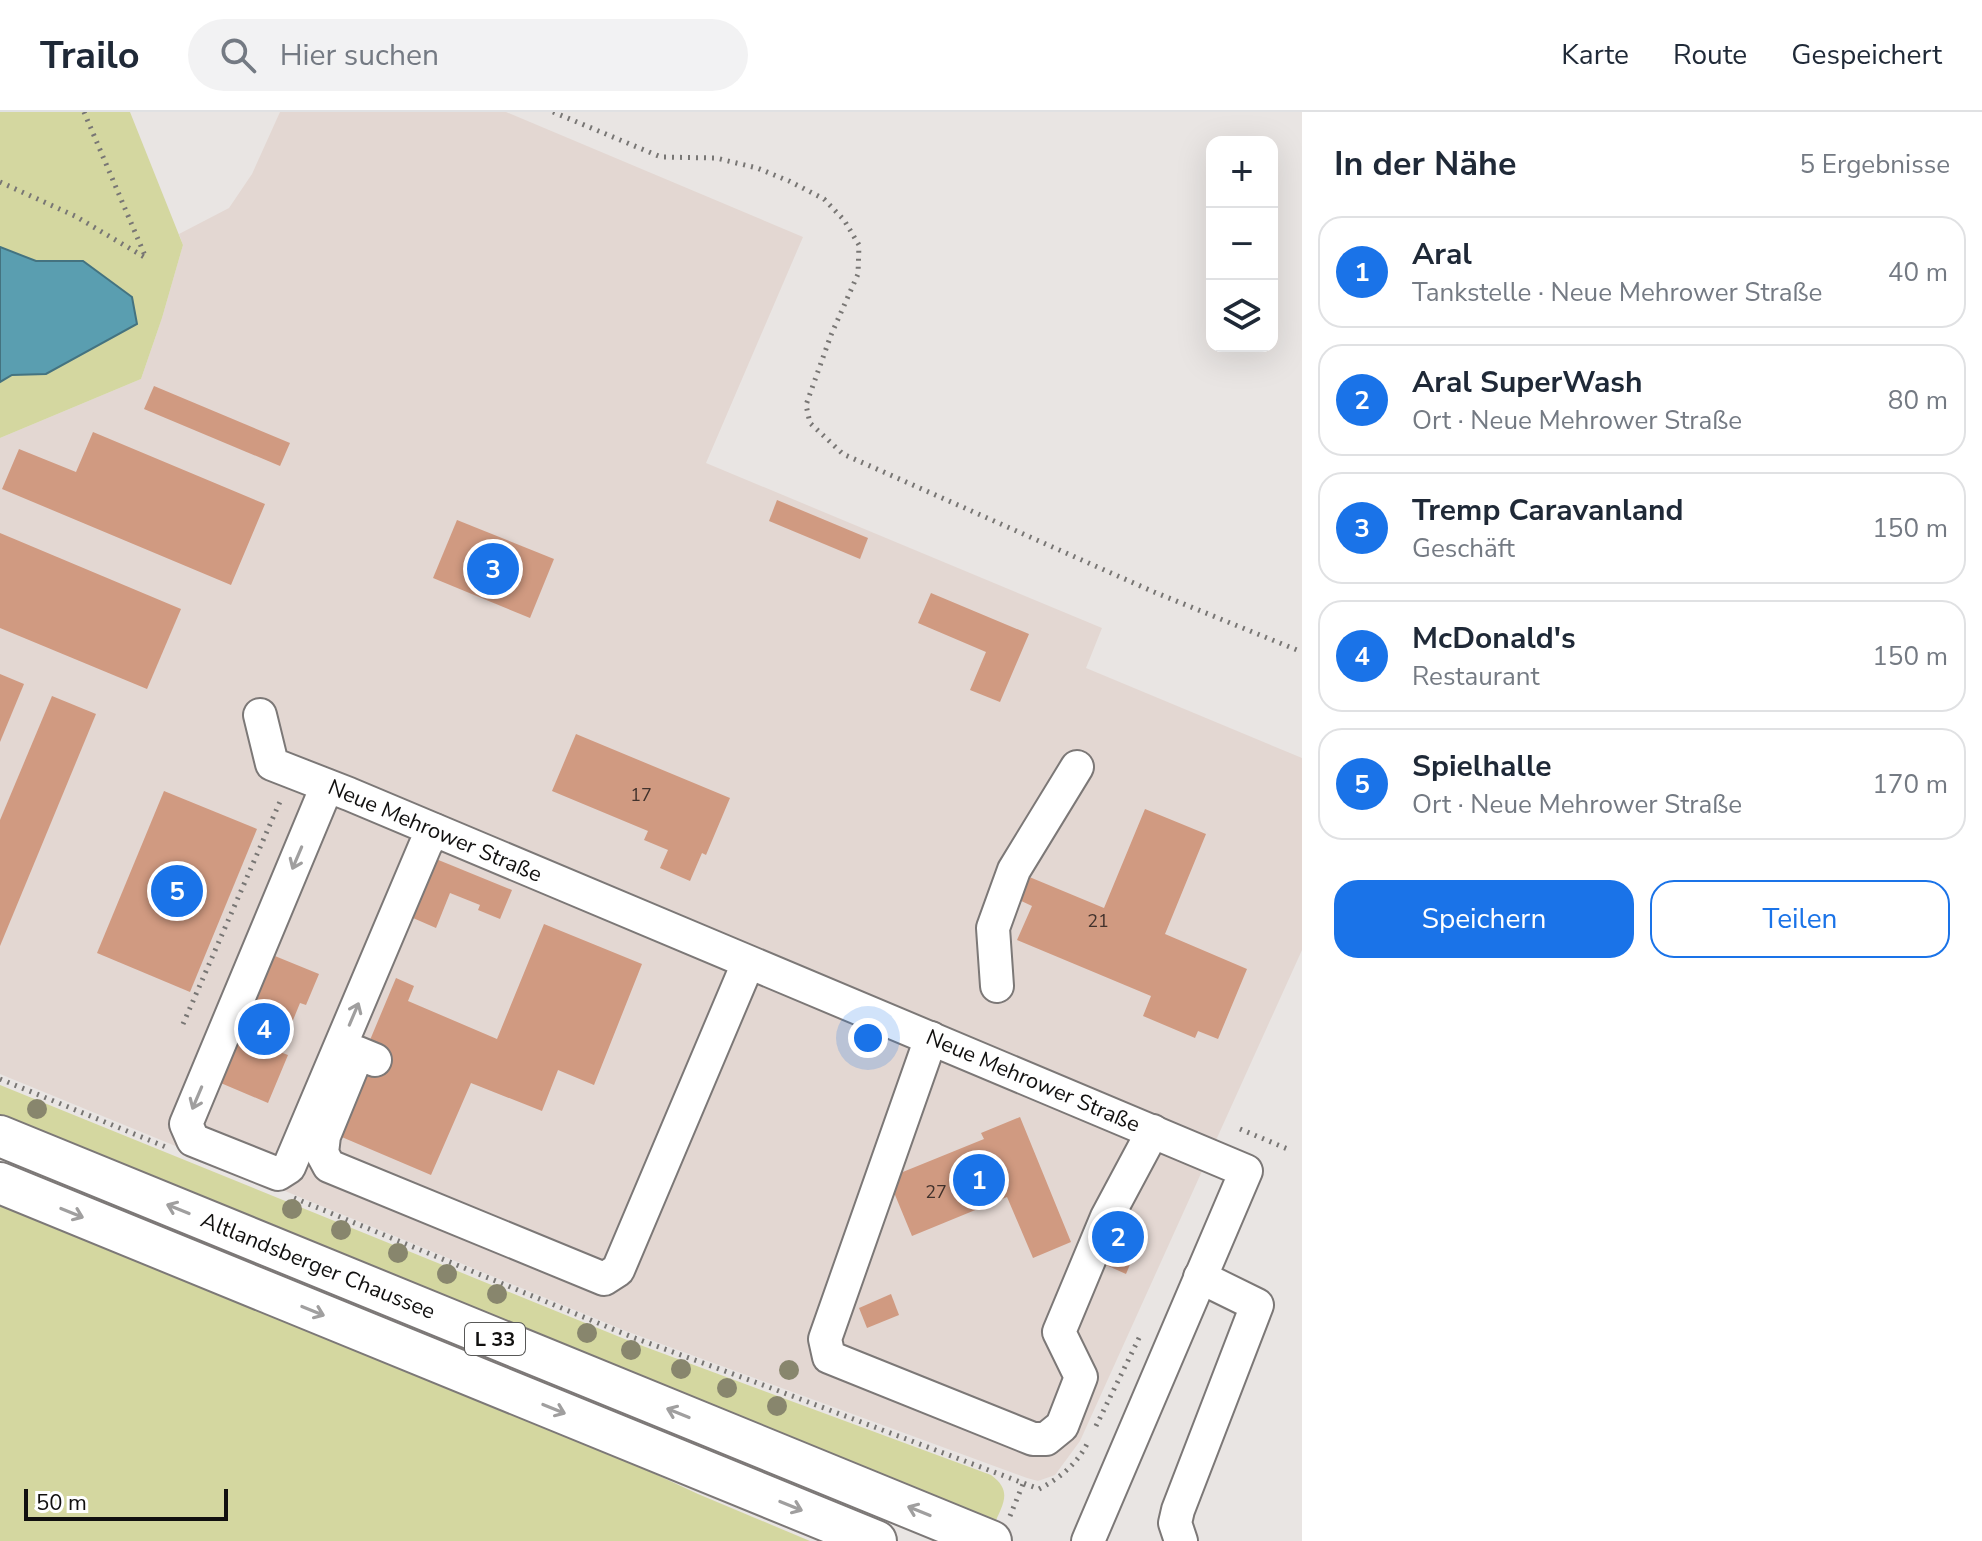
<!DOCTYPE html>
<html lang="de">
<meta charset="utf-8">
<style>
:root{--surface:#fff;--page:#f2f2f3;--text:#1f2937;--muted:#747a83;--line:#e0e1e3;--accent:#1a73e8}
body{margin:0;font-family:"Nunito Sans",sans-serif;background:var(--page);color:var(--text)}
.controls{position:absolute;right:24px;top:24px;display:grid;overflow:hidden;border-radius:16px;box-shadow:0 8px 32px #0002}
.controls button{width:72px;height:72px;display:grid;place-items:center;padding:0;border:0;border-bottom:2px solid var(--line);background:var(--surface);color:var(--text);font:40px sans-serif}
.scale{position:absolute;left:24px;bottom:20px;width:204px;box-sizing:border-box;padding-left:8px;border:4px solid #11100f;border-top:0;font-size:22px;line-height:28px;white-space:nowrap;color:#11100f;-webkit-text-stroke:6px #fff;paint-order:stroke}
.you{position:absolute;left:868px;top:926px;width:28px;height:28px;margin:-20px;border:6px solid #fff;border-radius:50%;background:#1a73e8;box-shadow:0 0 0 12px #1a73e833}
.badge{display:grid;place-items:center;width:52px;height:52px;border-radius:50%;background:var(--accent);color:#fff;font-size:26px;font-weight:700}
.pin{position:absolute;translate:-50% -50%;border:4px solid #fff;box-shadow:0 2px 8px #0006}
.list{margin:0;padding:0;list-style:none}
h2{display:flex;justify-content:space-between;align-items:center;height:104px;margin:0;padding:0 32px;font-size:34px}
h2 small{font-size:26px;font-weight:400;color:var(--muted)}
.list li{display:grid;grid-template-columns:52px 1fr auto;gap:24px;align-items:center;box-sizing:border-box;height:112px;margin:0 16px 16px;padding:0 16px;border:2px solid var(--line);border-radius:24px}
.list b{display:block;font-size:30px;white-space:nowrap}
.list p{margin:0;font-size:26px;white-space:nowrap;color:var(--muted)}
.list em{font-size:26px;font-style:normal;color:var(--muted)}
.actions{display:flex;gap:16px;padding:24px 32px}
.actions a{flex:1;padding:18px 0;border:2px solid var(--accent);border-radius:24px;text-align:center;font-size:28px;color:var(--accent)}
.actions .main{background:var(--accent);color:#fff}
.icon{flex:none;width:44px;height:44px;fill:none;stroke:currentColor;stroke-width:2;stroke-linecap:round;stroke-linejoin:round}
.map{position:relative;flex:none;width:1302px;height:1429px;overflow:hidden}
header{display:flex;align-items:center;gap:48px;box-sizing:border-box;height:112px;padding:0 40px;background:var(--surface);border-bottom:2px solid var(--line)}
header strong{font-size:38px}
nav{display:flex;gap:44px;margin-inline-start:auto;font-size:28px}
.search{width:560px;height:72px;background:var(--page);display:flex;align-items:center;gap:20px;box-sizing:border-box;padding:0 28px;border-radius:44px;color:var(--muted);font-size:30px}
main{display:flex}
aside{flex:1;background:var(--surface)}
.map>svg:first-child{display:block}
.built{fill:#e3d7d2}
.green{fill:#d4d7a0}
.water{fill:#5a9eb0;stroke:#447380;stroke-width:2}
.building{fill:#d09a81}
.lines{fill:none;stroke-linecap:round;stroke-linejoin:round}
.minor-casing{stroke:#7c7877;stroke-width:36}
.major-casing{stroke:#7c7877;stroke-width:44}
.path{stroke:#787674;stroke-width:5;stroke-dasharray:2 6;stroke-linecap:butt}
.minor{stroke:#fff;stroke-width:32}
.major{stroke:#fff;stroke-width:40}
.tree{fill:#88866d}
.oneway{stroke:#a09f9f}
.labels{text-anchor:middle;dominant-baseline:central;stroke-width:7;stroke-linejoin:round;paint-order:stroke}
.number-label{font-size:18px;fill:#41322c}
.shield{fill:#fff;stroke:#585857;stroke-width:2}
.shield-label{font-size:20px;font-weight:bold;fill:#11100f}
.street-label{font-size:22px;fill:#11100f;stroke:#fff}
</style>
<header>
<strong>Trailo</strong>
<div class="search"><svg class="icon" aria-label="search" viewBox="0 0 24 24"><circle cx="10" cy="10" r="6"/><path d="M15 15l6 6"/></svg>Hier suchen</div>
<nav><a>Karte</a><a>Route</a><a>Gespeichert</a></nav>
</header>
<main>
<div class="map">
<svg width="1302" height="1429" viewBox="0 0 1302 1429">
<rect width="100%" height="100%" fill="#e9e5e3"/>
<polygon class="built" points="280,0 506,0 803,125 706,351 1102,516 1086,556 1302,646 1302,838 1080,1329 1055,1363 1038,1369 1027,1366 626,1219 0,962 0,326 141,267 162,206 183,133 179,122 229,96 252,62"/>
<g class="green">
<polygon points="0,0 130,0 183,133 162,206 141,267 0,326 0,270 12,263 47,262 83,149 36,149 0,135"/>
<path d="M0,973l632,257 359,133c22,16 12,29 3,50l-994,-405z"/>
<polygon points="0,1092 625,1348 698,1382 810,1429 0,1429"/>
</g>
<polygon class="water" points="0,135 36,149 83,149 132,185 137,212 46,262 12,263 0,270"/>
<g class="building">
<polygon points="154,274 290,331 280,354 144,297"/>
<polygon points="93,320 265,392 231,473 2,377 19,337 76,360"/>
<polygon points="777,388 868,426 860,447 769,409"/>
<polygon points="457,408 554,447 530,506 433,466"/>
<polygon points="0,421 181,497 147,577 0,516"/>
<polygon points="931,481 1029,522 1000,590 970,578 986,540 918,511"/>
<polygon points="0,562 24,572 0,630"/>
<polygon points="52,584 96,602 0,834 0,708"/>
<polygon points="576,622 730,686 706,743 702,741 690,769 660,756 668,738 644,728 648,719 552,679"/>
<polygon points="164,679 257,717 190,880 97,841"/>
<polygon points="1145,697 1206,722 1165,822 1247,857 1218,927 1198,919 1195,926 1143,904 1151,884 1017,828 1032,794 1017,787 1027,764 1104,796"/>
<polygon points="436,747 512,778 500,807 478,798 480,793 450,781 436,816 413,806"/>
<polygon points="544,812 642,852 594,973 558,958 542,999 471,971 431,1063 337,1023 361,962 368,965 381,933 370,928 396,866 414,874 408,889 497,927"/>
<polygon points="270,842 319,862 306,893 300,891 280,940 288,943 268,991 216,969"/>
<polygon points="1020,1005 1071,1130 1033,1146 1007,1085 912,1124 888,1066 984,1027 981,1021"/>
<polygon points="1117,1103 1135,1112 1124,1138 1134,1143 1126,1162 1097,1149"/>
<polygon points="891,1182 899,1203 867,1216 859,1196"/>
</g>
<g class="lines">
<defs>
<g id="minor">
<polyline points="260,603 272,652 349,682 1246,1059 1088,1429"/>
<polyline points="327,674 186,1012 193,1028 278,1062 289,1055 425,734 434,718"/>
<polyline points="997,874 993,816 1014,758 1077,655"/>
<polyline points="931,926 825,1227 829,1245 1033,1327 1046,1327 1062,1314 1081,1265 1059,1220 1107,1105 1153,1019"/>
<polyline points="375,948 358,941 324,1024 322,1041 329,1054 604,1167 618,1158 748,851"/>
<polyline points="1181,1429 1175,1411 1178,1398 1257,1193 1200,1165"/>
</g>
<g id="major">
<polyline points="0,1024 991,1429"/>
<polyline points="0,1071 876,1429"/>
</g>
</defs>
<use href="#minor" class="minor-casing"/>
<use href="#major" class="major-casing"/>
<g class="path">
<polyline points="84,0 146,146"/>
<polyline points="553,0 661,45 716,46 757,56 789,69 824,87 844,108 859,133 858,162 831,223 806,293 810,311 843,342 1154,480 1302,540"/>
<polyline points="0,70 75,104 146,146"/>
<polyline points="183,912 282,685"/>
<polyline points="0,967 166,1035"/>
<polyline points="1240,1017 1290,1038"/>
<path d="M294,1086l338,139 139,51 268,101c21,-11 39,-26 49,-47"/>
<polyline points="1096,1314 1141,1222"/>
<polyline points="1010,1404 1023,1372"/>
</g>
<use href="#minor" class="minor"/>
<use href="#major" class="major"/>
</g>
<g class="tree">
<circle cx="37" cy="997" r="10"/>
<circle cx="292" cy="1097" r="10"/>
<circle cx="341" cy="1118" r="10"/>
<circle cx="398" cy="1141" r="10"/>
<circle cx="447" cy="1162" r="10"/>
<circle cx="497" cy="1182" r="10"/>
<circle cx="587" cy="1221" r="10"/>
<circle cx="631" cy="1238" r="10"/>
<circle cx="681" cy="1257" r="10"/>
<circle cx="789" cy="1258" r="10"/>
<circle cx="727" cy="1276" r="10"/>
<circle cx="777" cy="1294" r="10"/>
</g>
<defs><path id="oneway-shaft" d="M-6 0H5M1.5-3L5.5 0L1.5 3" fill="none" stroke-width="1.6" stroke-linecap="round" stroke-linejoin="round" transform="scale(2)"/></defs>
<g class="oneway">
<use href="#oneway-shaft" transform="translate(297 746) rotate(113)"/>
<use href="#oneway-shaft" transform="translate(354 902) rotate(-67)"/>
<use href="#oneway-shaft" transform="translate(197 986) rotate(113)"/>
<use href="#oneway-shaft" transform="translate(178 1097) rotate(-158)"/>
<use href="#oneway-shaft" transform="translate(72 1101) rotate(22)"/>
<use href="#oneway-shaft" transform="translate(313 1199) rotate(22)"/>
<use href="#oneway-shaft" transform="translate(554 1297) rotate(22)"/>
<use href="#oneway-shaft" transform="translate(678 1301) rotate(-158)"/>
<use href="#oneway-shaft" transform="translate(791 1394) rotate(22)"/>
<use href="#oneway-shaft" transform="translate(919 1399) rotate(-158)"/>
</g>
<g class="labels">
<g class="number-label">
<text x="641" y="683">17</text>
<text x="1098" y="809">21</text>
<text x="936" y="1080">27</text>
</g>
<rect class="shield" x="465" y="1211" width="60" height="32" rx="6"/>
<g class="shield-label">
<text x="495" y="1227">L 33</text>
</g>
<g class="street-label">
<text transform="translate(435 719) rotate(23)">Neue Mehrower Straße</text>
<text transform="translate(1033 969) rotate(23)">Neue Mehrower Straße</text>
<text transform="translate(318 1154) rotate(22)">Altlandsberger Chaussee</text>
</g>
</g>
</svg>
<div class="controls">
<button>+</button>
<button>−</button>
<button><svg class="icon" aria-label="layers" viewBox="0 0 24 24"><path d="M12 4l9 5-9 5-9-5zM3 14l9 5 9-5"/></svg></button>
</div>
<div class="scale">50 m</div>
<div class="you"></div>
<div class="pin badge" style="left:979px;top:1068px">1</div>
<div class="pin badge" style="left:1118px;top:1125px">2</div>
<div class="pin badge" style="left:493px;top:457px">3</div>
<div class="pin badge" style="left:264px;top:917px">4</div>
<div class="pin badge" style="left:177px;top:779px">5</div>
</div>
<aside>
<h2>In der Nähe<small>5 Ergebnisse</small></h2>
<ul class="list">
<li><span class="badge">1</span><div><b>Aral</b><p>Tankstelle · Neue Mehrower Straße</p></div><em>40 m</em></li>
<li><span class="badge">2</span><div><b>Aral SuperWash</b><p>Ort · Neue Mehrower Straße</p></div><em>80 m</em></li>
<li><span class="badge">3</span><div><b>Tremp Caravanland</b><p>Geschäft</p></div><em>150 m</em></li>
<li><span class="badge">4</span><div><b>McDonald's</b><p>Restaurant</p></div><em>150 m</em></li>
<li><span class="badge">5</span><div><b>Spielhalle</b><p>Ort · Neue Mehrower Straße</p></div><em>170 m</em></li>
</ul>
<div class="actions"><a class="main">Speichern</a><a>Teilen</a></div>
</aside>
</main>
